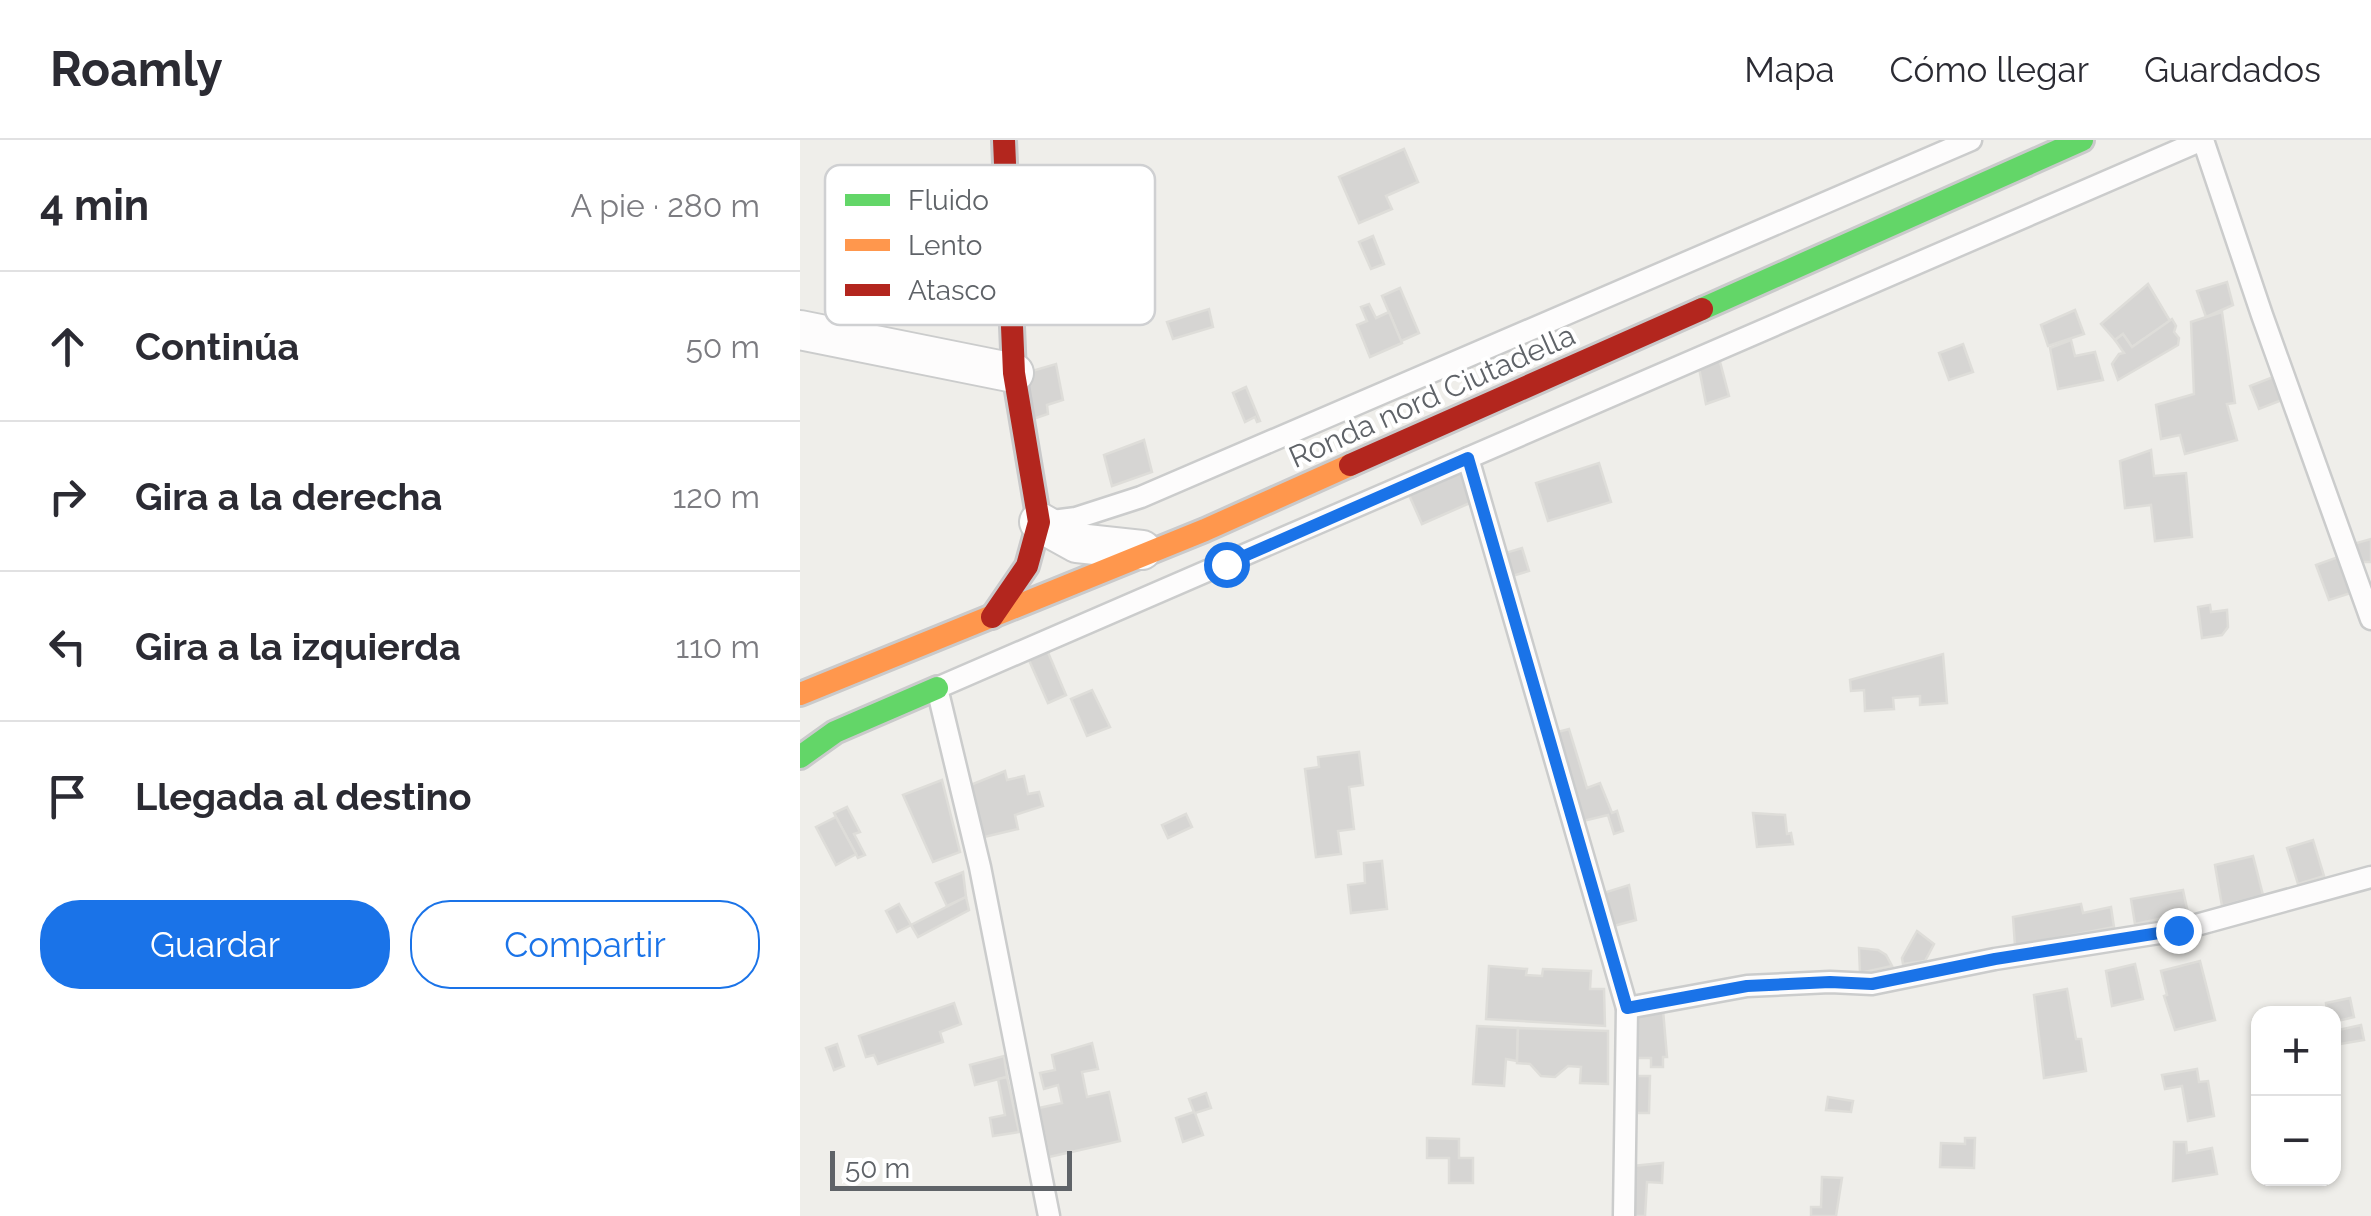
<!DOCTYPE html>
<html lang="es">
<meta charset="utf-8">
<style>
:root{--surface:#fff;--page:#f2f2f3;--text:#2b2b33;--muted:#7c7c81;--line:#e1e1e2;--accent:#1a73e8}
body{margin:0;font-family:Raleway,sans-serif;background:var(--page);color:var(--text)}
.controls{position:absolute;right:30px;bottom:30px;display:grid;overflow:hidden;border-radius:20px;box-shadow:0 2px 8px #0004}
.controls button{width:90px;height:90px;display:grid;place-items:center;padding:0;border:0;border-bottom:2px solid var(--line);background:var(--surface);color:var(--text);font:50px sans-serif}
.scale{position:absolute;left:30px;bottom:25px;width:242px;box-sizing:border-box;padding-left:10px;border:5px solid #5f6368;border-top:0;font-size:28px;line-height:35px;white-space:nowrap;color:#5f6368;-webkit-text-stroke:8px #fff;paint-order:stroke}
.stop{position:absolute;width:30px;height:30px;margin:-22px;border:8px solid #1a73e8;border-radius:50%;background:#fff}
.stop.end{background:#1a73e8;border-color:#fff;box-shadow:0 2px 10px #0008}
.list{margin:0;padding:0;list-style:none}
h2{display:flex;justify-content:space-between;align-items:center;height:130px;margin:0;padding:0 40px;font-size:42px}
h2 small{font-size:32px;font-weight:400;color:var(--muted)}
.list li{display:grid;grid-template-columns:65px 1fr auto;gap:30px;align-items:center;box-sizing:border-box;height:150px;padding:0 40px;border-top:2px solid var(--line)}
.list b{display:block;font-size:38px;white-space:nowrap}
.list em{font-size:32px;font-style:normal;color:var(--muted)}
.actions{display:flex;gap:20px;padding:30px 40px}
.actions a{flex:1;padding:22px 0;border:2px solid var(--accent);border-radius:40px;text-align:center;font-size:35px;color:var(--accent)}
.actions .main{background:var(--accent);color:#fff}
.icon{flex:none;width:55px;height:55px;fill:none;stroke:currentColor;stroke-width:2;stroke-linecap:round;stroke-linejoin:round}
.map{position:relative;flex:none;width:1571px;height:1076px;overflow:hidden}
header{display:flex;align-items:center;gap:60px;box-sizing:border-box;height:140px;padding:0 50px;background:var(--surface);border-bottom:2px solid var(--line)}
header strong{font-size:48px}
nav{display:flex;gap:55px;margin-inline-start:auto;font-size:35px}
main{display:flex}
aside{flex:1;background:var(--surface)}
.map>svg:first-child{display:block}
.building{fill:#d6d5d3;stroke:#deddd9;stroke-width:2.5}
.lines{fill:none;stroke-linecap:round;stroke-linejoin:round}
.lane-casing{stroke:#cbcccc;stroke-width:25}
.street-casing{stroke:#cbcccc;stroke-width:42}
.fast-casing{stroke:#cacacb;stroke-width:28}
.slow-casing{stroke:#cacacb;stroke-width:28}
.jam-casing{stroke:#cacacb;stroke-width:28}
.lane{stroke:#fdfcfc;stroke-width:20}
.street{stroke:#fdfcfc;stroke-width:38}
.fast{stroke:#63d668;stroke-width:22}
.slow{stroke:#ff974d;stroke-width:22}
.jam{stroke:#b3261e;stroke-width:22}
.route{stroke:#1a73e8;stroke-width:12}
.labels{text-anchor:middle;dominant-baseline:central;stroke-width:8;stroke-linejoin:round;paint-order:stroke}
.street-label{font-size:30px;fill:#5f6368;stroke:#fff}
.key{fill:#fff;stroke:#cfd0d2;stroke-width:2.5}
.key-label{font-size:28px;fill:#5f6368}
</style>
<header>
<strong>Roamly</strong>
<nav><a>Mapa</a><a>Cómo llegar</a><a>Guardados</a></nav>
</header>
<main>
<aside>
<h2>4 min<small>A pie · 280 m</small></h2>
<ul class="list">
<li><svg class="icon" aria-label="ahead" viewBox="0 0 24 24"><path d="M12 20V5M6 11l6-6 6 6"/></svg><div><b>Continúa</b></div><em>50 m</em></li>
<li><svg class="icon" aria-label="right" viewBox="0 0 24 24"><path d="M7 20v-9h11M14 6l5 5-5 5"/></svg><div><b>Gira a la derecha</b></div><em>120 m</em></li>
<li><svg class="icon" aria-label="left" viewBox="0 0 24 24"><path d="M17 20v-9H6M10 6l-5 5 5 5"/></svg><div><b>Gira a la izquierda</b></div><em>110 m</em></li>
<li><svg class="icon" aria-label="arrive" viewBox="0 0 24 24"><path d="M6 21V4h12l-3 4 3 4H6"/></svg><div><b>Llegada al destino</b></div></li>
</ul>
<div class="actions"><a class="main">Guardar</a><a>Compartir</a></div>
</aside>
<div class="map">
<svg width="1571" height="1076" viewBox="0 0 1571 1076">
<rect width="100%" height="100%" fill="#efeeea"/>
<g class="building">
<polygon points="604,9 618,42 586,56 592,69 559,83 539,37"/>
<polygon points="573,96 584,124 571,129 559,102"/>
<polygon points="1427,142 1433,165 1406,177 1397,151"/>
<polygon points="1348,144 1370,181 1332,207 1323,194 1315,200 1301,184"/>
<polygon points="600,148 619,193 601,201 582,156"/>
<polygon points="569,164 576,178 589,172 602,203 570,217 557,185 567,181 561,167"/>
<polygon points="409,169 413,187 373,199 367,182"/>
<polygon points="1275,170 1284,194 1248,206 1241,185"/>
<polygon points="1422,172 1435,263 1427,264 1437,300 1385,314 1380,295 1361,299 1356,265 1394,254 1391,182"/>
<polygon points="1372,179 1376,186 1374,192 1379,198 1378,205 1318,240 1312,224 1319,214 1324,213 1315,200 1323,194 1332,207"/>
<polygon points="1271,200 1275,216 1295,212 1303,240 1258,249 1250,208"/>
<polygon points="1163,204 1173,232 1149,240 1139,213"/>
<polygon points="919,218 929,256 906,264 899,228"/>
<polygon points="256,224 263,260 247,265 248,274 230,280 222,234"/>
<polygon points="1473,237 1482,260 1459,269 1450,246"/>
<polygon points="446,247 460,281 457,282 455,277 445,282 433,253"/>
<polygon points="344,300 352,332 312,346 304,315"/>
<polygon points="1351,310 1354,336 1386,333 1392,397 1355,401 1351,365 1325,368 1320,321"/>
<polygon points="799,323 811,362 748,381 736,343"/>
<polygon points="661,332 670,363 622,384 609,355"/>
<polygon points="1571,399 1571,422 1559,422 1553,404"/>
<polygon points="722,408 729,431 709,437 702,414"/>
<polygon points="1538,417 1551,453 1529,460 1516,425"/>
<polygon points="1410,465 1411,472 1427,470 1428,487 1422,495 1402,498 1398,467"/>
<polygon points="247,510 266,555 248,563 228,518"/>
<polygon points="1143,514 1147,563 1120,565 1120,556 1093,558 1094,569 1065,571 1064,550 1051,551 1050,540"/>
<polygon points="292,550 310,587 287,596 271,559"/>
<polygon points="769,589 787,648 800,643 812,673 817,671 823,691 814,694 808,675 779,682 754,593"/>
<polygon points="559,612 563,645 549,647 554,689 538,691 541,714 516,717 505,629 519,627 518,617"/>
<polygon points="205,631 207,640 224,636 228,654 239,652 243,666 215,675 218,689 180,698 168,646"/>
<polygon points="142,640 160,712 133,722 103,655"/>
<polygon points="47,667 60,692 54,694 65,715 58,718 34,673"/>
<polygon points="953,673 985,675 987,694 991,693 993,704 957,707"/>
<polygon points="386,674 392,687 368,698 362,685"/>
<polygon points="36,677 56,714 36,725 16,687"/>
<polygon points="1513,700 1524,736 1498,744 1487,708"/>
<polygon points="1453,716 1463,755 1422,766 1415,725"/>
<polygon points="582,721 587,769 551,773 548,745 565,743 564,723"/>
<polygon points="163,732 166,757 147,766 136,743"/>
<polygon points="829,745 836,780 810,787 800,754"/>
<polygon points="1383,750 1388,773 1335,784 1331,759"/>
<polygon points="166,757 169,770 118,797 111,785"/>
<polygon points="99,764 111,785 97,792 86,771"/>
<polygon points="1281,764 1283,773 1311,767 1314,787 1215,806 1213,777"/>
<polygon points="1117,791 1134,804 1125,821 1103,824 1102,818"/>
<polygon points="1059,808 1078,810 1086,815 1092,826 1060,833"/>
<polygon points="1400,821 1415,880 1375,890 1364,856 1367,855 1361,831"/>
<polygon points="1335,824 1343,859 1312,866 1306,831"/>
<polygon points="689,826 727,829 726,835 742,836 743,829 791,831 790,849 804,849 805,886 686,879"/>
<polygon points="1267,849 1276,899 1281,899 1286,931 1244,938 1234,855"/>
<polygon points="1550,858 1554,877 1534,882 1534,874 1527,874 1526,863"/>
<polygon points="154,863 161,884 140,892 143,902 78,924 74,915 66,917 59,896"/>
<polygon points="863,870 867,917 863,917 863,927 851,927 851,918 834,918 836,876"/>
<polygon points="1561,885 1564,900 1534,905 1534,891"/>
<polygon points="677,886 718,888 717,921 706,919 704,946 673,944"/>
<polygon points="718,888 808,891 808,944 780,943 781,927 768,926 755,937 741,936 730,924 717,923"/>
<polygon points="292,903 298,929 282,932 287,957 309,952 320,1001 249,1017 239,968 262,963 258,945 244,949 240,933 255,930 252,915"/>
<polygon points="37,904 44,926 34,930 26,908"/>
<polygon points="204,916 207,937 175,945 170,925"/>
<polygon points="1397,929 1399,942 1408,941 1414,976 1388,981 1382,946 1365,949 1362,935"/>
<polygon points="834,936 850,936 849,973 834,973"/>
<polygon points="207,937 219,992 193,996 190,978 205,975 198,939"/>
<polygon points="406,953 411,968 395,973 403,995 383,1002 376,978 394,972 389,959"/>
<polygon points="1028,957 1053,961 1051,972 1026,970"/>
<polygon points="627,998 659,999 659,1018 673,1018 673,1043 649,1043 649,1018 627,1018"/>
<polygon points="1165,998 1175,998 1174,1028 1140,1027 1141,1003 1165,1004"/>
<polygon points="1374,1002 1386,1002 1387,1013 1412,1008 1417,1034 1373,1041"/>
<polygon points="863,1023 862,1043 847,1042 845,1076 829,1076 833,1026"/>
<polygon points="1022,1037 1042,1038 1036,1076 1011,1076 1011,1067 1021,1067"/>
</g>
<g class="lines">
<defs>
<g id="lane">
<polyline points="1403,0 1462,175 1571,479"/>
<polyline points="668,318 827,868 824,1076"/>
<polyline points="245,382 276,378 341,357 1171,0"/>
<polyline points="827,868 947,846 1030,842 1072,844 1195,819 1378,790 1571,737"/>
<polyline points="249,1076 180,727 137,548 1402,0"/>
</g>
<g id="street">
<polyline points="0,190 214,233"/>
<polyline points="239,382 277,403 342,410"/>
</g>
<g id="fast">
<polyline points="902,169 1282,0"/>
<polyline points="0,617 35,592 137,548"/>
</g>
<polyline id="slow" points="0,554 405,390 550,325"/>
<g id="jam">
<polyline points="550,325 902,169"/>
<polyline points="192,477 227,426 239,382 214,233 204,0"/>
</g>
</defs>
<use href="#lane" class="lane-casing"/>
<use href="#street" class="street-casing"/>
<use href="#fast" class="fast-casing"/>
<use href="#slow" class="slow-casing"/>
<use href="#jam" class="jam-casing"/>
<use href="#lane" class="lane"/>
<use href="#street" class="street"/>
<use href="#fast" class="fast"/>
<use href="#slow" class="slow"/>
<use href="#jam" class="jam"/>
</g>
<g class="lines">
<polyline class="route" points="426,424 668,318 827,868 947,846 1030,842 1072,844 1195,819 1378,790"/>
</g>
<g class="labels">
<g class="street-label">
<text transform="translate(632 256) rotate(-24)">Ronda nord Ciutadella</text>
</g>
</g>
<rect x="25" y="25" width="330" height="160" rx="15" class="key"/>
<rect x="45" y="54" width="45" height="12" fill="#63d668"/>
<rect x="45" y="99" width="45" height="12" fill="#ff974d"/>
<rect x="45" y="144" width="45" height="12" fill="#b3261e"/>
<g class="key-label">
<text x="108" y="70">Fluido</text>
<text x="108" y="115">Lento</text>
<text x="108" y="160">Atasco</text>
</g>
</svg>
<div class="controls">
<button>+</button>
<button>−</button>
</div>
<div class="scale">50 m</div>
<div class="stop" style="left:426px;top:424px"></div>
<div class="stop end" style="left:1378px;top:790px"></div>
</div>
</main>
